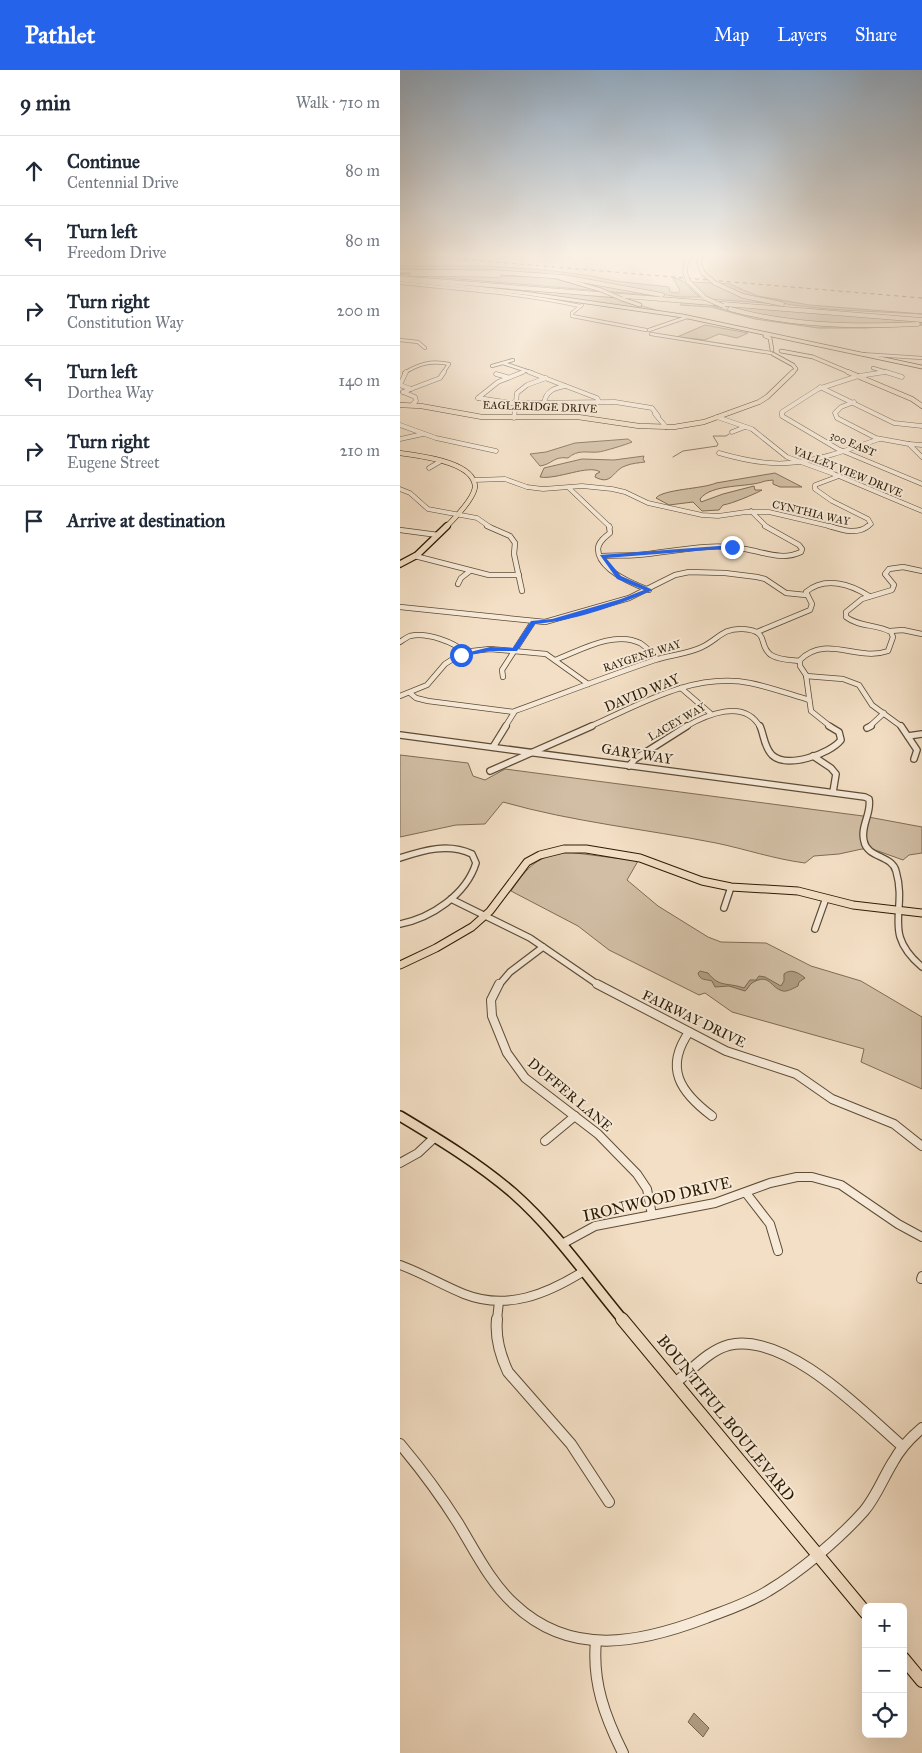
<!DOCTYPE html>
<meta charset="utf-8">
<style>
:root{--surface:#fff;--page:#f6f6f7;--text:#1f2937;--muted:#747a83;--line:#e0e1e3;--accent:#2563eb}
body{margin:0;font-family:"IM FELL Great Primer",serif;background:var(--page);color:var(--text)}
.controls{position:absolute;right:15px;bottom:15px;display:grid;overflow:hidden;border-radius:8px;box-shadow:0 5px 20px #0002}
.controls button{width:45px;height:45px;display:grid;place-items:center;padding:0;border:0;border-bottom:1px solid var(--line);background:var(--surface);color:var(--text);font:25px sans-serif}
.stop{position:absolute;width:15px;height:15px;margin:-11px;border:4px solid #2563eb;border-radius:50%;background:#fff}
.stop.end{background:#2563eb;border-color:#fff;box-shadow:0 1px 5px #0008}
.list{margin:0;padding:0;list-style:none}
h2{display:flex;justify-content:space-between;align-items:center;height:65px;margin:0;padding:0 20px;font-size:21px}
h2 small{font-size:16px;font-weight:400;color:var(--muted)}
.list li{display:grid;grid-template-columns:32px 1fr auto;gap:15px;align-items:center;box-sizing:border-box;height:70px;padding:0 20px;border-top:1px solid var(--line)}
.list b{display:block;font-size:19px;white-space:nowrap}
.list p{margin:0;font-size:16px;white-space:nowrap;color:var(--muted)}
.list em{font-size:16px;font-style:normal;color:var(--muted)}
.icon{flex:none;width:28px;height:28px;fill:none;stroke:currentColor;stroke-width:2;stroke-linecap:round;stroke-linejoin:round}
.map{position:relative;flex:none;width:522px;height:1683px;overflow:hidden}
header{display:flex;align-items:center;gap:30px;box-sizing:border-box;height:70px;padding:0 25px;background:var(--accent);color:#fff}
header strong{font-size:24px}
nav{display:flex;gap:28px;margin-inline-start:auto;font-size:18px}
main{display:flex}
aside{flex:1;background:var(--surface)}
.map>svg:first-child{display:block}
.green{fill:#d1bea4;stroke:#7e6c54}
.water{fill:#af9c83;stroke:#7a6850}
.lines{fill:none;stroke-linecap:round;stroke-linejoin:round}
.stream{stroke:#7a6850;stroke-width:1}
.minor-far5-casing{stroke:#5d4c34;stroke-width:4}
.minor-far4-casing{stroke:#5d4c34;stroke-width:5}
.minor-far3-casing{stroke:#5d4c34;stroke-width:6}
.minor-far2-casing{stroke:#5d4c34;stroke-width:8}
.minor-far1-casing{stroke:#5d4c34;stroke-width:10}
.minor-casing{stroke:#5d4c34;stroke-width:12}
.major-far5-casing{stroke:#2b1b03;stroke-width:4.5}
.major-far4-casing{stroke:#2b1b03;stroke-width:5.5}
.major-far3-casing{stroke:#2b1b03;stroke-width:8}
.major-far2-casing{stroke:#2b1b03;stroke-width:9}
.major-far1-casing{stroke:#2b1b03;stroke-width:12}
.major-casing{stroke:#2b1b03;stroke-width:14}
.highway-casing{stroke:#2b1b03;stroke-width:5}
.minor-far5{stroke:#f7ead9;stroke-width:2.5}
.minor-far4{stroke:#f7ead9;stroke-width:4}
.minor-far3{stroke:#f7ead9;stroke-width:4.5}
.minor-far2{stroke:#f7ead9;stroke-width:5.5}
.minor-far1{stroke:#f7ead9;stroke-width:8}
.minor{stroke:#f7ead9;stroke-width:10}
.major-far5{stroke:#f3dfc5;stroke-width:3}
.major-far4{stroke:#f3dfc5;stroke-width:4.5}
.major-far3{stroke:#f3dfc5;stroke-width:5.5}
.major-far2{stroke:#f3dfc5;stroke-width:7}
.major-far1{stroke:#f3dfc5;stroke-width:9}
.major{stroke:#f3dfc5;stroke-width:12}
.highway{stroke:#f3dfc5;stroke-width:4}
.rail{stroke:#2b1b03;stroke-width:1;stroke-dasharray:4 4;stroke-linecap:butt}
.major-bridge-casing{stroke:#2b1b03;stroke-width:4.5;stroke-linecap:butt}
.highway-bridge-casing{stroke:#2b1b03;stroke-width:5;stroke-linecap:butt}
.major-bridge{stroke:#f3dfc5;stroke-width:3}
.highway-bridge{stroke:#f3dfc5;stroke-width:4}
.route{fill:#2563eb}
.labels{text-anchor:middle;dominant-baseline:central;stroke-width:4;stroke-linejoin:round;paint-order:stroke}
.far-street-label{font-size:11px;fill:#2b1b03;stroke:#f7ead9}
.street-label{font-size:14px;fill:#2b1b03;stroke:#f7ead9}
.near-street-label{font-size:16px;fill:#2b1b03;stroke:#f7ead9}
</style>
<header>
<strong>Pathlet</strong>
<nav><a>Map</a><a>Layers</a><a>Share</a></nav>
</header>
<main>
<aside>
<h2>9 min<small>Walk · 710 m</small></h2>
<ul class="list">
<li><svg class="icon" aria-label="ahead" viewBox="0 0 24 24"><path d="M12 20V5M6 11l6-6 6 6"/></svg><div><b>Continue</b><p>Centennial Drive</p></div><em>80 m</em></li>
<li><svg class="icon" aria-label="left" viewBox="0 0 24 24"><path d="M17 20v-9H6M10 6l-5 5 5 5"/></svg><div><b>Turn left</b><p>Freedom Drive</p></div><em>80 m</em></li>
<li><svg class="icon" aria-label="right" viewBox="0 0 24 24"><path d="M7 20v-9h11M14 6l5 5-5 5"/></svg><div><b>Turn right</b><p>Constitution Way</p></div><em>200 m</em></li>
<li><svg class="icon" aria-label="left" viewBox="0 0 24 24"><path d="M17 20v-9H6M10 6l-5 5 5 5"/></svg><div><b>Turn left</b><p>Dorthea Way</p></div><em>140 m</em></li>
<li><svg class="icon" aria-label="right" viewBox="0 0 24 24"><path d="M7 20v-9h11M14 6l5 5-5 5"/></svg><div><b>Turn right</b><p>Eugene Street</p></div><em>210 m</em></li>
<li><svg class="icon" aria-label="arrive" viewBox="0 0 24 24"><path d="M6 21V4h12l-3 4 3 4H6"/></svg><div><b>Arrive at destination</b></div></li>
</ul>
</aside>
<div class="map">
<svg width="522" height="1683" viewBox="0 0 522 1683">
<rect width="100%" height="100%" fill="#f3dfc5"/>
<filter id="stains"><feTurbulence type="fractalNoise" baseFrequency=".004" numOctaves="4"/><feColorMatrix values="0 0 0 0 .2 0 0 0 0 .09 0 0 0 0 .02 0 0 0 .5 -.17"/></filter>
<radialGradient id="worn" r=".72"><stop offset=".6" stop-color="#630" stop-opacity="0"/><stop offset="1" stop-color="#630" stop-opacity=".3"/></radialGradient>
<g class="green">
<path d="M0,196h86l60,4 45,6 24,5 54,6 1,5 8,1 2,-3 -7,-12c15,2 15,11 27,19h-21l-139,-24 -140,-3z"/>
<polygon points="0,204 145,207 203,219 173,210 260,226"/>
<polygon points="0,209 216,228 259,241 250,240"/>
<polygon points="291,212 313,213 342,227 379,234 309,229"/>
<path d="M327,213l31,13 51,9 113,9c-63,-4 -147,-2 -203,-30z"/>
<path d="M282,232l240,19v2l-52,2 -70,-3 -69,-13 1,-2 -19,-1c67,21 129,19 199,19h10l-56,3h-48l-63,-9 -44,-12 -31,-2z"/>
<polygon points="305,255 348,263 337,268 319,264 305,270 277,267"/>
<path d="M228,369l4,3c-4,2 -30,10 -34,10 -11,1 -20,-3 -30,6 -15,-2 -15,6 -28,8l-10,-12 16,-2 29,-9z"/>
<path d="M244,386l-1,3 2,3c-6,1 -13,1 -20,4 -13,5 -13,20 -30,11l1,-3 4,-2c-11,-8 -43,8 -60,5l4,-9 38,-9 32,1z"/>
<path d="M375,403l27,14h-22l-7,-3v-4l-8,1c-17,7 -53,2 -65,18l1,3 22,-8 31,-8 1,4h7c-7,4 -31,14 -39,15l-4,5 -17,1 -9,-9 -24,3 -13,-7c7,-9 47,-9 60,-15z"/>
<path d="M0,685l68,8 5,13 12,4 20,-11 358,47 59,11v26l-13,2 -6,5 -25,-9 -16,-2 -23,5 -25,2 -9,7c-31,-4 -60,-14 -89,-20 -71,-14 -143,-21 -213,-41l-18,22 -29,1 -56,12z"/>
<path d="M168,782l70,9 -11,19 31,26 50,31 13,5 45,1 45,23 50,15 61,36v72l-61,-27 3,-13 -132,-37 -27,-19 -6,2 -90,-45 -31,-24 -67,-35c17,-25 26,-35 57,-39z"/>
</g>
<g class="water">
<path d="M300,901l8,2c12,15 19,9 36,15l6,-8h6l3,-4 6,1 16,9 3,-5v-7c7,-6 15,-1 21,4l-6,4 -1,4c-4,2 -11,6 -15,5 -13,-3 -13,-19 -31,-8 -3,2 -4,6 -7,8l-16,-5 -14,1 -3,-6c-6,-2 -12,0 -14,-8z"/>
<polygon points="294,1643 309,1658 303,1667 288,1652"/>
</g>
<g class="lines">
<polyline class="stream" points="273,387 283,381 317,376 318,374 313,366 326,366 329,364"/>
<defs>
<g id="minor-far5">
<path d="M0,213c60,6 121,10 180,23"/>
<polyline points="182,235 172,243 172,246 246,260"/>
<polyline points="249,260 287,247"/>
<polyline points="251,264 371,283"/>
<polyline points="0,270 18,272 25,278"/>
<polyline points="461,284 522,288"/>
<polyline points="103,293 133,303"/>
<polyline points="92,296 113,290"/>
<polyline points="473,298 490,303"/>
<path d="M4,303c15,-9 27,-13 45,-9l-6,9"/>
<polyline points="120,303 125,301"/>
<polyline points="477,303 485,302"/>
</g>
<g id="minor-far4">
<polyline points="6,302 0,315 11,319"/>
<polyline points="129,302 197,328 199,332"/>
<polyline points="486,302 502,307"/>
<polyline points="96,304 107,307"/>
<polyline points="458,306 418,319 382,342 382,346 438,379 522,414"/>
<polyline points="459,306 485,302"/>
<polyline points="420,317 494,353 522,356"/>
<polyline points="11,319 40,308 44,302"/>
<polyline points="3,322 11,319"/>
<polyline points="3,322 15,327 16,331 12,335"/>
<polyline points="78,328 112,333 215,332 252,338 258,346"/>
<polyline points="78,328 98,312 123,302"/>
<polyline points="454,332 441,337 435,343 437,348 476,368 509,374 522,387"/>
<path d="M144,333c2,-12 10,-15 21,-17"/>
<polyline points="255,344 266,357"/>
<polyline points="317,347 352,359 387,387 434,404 522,441"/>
<polyline points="114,348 117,323 127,315 146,308"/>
<polyline points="0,355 36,368 96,381"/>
<polyline points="332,362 345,357"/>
<polyline points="0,369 23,364"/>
<polyline points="509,374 522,375"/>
<path d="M319,383c21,6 47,12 69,10 31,-2 62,-14 91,-24"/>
<polyline points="29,398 41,391"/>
<polyline points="439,406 415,415 415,419 432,431 468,449 471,454 467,457"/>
<polyline points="74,410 105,409 127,417 143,419 182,416 212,419 225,422 248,433 302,445 318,446 346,442 369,442 433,457"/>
<polyline points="169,418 210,457"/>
<polyline points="0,419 10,423 28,439 77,448 90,457"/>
<polyline points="351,441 367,457"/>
</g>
<g id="minor-far3">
<polyline points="87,456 110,466 115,473 114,484 122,521"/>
<path d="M209,456l1,7c-5,4 -12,9 -12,16 0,21 35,35 51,41"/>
<path d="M429,456c13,4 28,9 39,0"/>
<polyline points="0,460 38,465"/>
<polyline points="15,486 89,505 119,505"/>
<path d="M202,486c12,-1 23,0 35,-1 36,-3 71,-13 108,-6 19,3 37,12 56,3l1,-3 -3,-4 -34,-19"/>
<polyline points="58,514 61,508 70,501"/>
<polyline points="0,537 145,552 229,528 275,505 289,502 325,503 357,507 365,509 386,523 406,525"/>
<polyline points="490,561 503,560 522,564"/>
<path d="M357,562l53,-22 2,-6 -6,-12c19,-16 44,-8 63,4"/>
<path d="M0,572c3,-2 7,-5 10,-6 17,-4 44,6 56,17"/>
<path d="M155,590c24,-9 59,-30 85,-17 7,4 12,11 17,16"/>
<polyline points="406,606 443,609 459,615 472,635 502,657"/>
<polyline points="103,607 102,600 133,552"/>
<polyline points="281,618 310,643"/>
<polyline points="10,623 16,628 28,631 114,642"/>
<polyline points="0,626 27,615 45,594 56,587 72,581 90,579 146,584 188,614"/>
<path d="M105,657l10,-16c47,-17 93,-35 140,-51 15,-5 33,-6 47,-13 17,-8 20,-19 41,-18 28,2 14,16 28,26 8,5 19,5 29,6"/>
<path d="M189,657c50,-22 104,-55 161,-44 20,4 39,11 59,17"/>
<path d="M285,657c21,-12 59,-29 75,0"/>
<path d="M431,657l-20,-16 -5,-36 -6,-9v-6c26,-26 57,2 88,-9l5,-14 -2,-5c-15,-8 -32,-5 -45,-15v-5l16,-13 30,-9 2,-5 -9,-11 4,-5 14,-2 19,4"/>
<polyline points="469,657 484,643"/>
</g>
<g id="minor-far2">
<path d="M360,656c4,9 4,21 12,29 15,14 58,-1 69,-15l-2,-8 -10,-6"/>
<polyline points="501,656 517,680 514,689"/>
<polyline points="467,658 471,656"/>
<path d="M0,665l465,62 4,2c3,14 -9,27 -5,42 3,17 28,14 32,30 12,41 -15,61 26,96"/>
<polyline points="508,666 522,664"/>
<polyline points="93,677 106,656"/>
<polyline points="413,686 431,698 436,704 433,722"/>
<polyline points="229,696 235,689 287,656"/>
<polyline points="90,701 192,656"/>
<path d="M0,788c24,-8 48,-15 72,-4l4,9c-10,32 -45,55 -76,61"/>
<polyline points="51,829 130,868 200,916"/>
<polyline points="324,838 331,817"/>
<polyline points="415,859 426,828"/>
<polyline points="98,916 110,902 143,877"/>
</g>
<g id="minor-far1">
<polyline points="99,914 91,930 92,946 107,983 125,1008 198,1064 237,1104 247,1119 252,1145"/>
<polyline points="197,914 326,981 396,1004 432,1029 494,1054 522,1076"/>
<path d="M289,962c-25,36 -9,60 23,84"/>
<polyline points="145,1071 175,1046"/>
<polyline points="0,1093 18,1083 35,1067"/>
<polyline points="346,1123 370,1154 378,1181"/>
<polyline points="162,1174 195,1156 315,1133 370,1113 397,1107 412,1107 441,1115 498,1154 522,1167"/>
<path d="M0,1195c22,8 42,20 64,29 43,17 83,0 120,-23"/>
<polyline points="521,1209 522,1206"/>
<polyline points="97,1250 99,1231"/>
</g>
<g id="minor">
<path d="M97,1249c-2,19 3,36 11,53l63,72 38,58"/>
<path d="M276,1312c16,-12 33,-32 53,-37 57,-13 133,66 173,101"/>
<path d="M0,1374c21,25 41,52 58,79 17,28 32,59 56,81 57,54 126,39 192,14 21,-8 43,-15 62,-27 32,-19 71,-52 96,-80 12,-14 19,-33 29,-49 7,-13 17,-24 29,-34"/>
<path d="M196,1571c-4,41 9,76 27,112"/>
</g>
<g id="major-far5">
<polyline points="0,201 99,202"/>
<polyline points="160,208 201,220"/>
<polyline points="0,210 124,223 283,246 522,297"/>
<polyline points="222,229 240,235"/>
<polyline points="365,266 370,268 372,280"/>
<polyline points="381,281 413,287 451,303"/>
<polyline points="373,284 393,295 396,299 392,303"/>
</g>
<g id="major-far4">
<polyline points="448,302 512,329 522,336"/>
<polyline points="0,335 21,336 82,347 178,347 239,356 274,357 304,352 359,332 367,327 393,302"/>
<path d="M0,383c18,3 73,8 75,33 0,11 -21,33 -29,41"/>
</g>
<polyline id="major-far3" points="0,494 17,485 47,456"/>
<polyline id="major-far2" points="0,895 36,878 72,857 90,841 127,792 140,785 164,779 186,779 240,788 302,811 331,817 398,821 453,835 522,843"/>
<path id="major-far1" d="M0,1046c40,24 78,47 113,77 42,37 75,85 110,127"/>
<g id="major">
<polyline points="222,1249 466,1543"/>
<polyline points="503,1588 522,1611"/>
</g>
<g id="highway">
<polyline points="302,183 299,193 303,203"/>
<polyline points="92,202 164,207 262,225"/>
<polyline points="285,202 286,193 293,183"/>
<polyline points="12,204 99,205"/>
<polyline points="0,208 522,250"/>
<polyline points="288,211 305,228"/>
<polyline points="315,213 343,226 382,234"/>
<path d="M330,239c62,17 124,18 188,15"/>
</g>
</defs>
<use href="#minor-far5" class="minor-far5-casing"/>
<use href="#minor-far4" class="minor-far4-casing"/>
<use href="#minor-far3" class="minor-far3-casing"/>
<use href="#minor-far2" class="minor-far2-casing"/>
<use href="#minor-far1" class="minor-far1-casing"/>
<use href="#minor" class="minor-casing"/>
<use href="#major-far5" class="major-far5-casing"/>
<use href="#major-far4" class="major-far4-casing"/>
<use href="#major-far3" class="major-far3-casing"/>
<use href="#major-far2" class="major-far2-casing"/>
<use href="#major-far1" class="major-far1-casing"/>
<use href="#major" class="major-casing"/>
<use href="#highway" class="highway-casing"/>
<use href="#minor-far5" class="minor-far5"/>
<use href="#minor-far4" class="minor-far4"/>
<use href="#minor-far3" class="minor-far3"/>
<use href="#minor-far2" class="minor-far2"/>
<use href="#minor-far1" class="minor-far1"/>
<use href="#minor" class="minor"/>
<use href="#major-far5" class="major-far5"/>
<use href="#major-far4" class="major-far4"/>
<use href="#major-far3" class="major-far3"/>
<use href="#major-far2" class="major-far2"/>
<use href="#major-far1" class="major-far1"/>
<use href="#major" class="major"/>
<use href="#highway" class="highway"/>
<polyline class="rail" points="0,184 522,228"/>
<defs>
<polyline id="major-bridge" points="201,220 222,229"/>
<g id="highway-bridge">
<polyline points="285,202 288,211"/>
<polyline points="303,203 315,213"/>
<polyline points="305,228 323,236"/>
</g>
</defs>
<use href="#major-bridge" class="major-bridge-casing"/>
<use href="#highway-bridge" class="highway-bridge-casing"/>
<use href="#major-bridge" class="major-bridge"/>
<use href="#highway-bridge" class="highway-bridge"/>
</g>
<linearGradient id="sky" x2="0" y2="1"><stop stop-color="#91aac0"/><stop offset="0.44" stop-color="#faf1e5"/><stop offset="1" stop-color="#faf1e5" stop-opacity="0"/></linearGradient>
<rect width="522" height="419" fill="url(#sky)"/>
<path class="route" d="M332,475l2,3 -128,10 15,18 30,13v2c-36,15 -77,30 -116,33l-18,27h-27l-29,6 -3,-2 32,-8 23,1 18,-27 21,-2 69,-20 23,-9 -27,-11 -17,-24z"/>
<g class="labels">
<g class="far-street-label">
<text transform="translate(140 337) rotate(2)">EAGLERIDGE DRIVE</text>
<text transform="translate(453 374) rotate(23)">300 EAST</text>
<text transform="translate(448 402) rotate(22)">VALLEY VIEW DRIVE</text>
<text transform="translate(411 443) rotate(13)">CYNTHIA WAY</text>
<text transform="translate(242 586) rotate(-18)">RAYGENE WAY</text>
<text transform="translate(277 652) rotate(-30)">LACEY WAY</text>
</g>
<g class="street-label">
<text transform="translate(242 623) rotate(-22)">DAVID WAY</text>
<text transform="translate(237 684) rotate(9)">GARY WAY</text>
<text transform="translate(294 949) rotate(26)">FAIRWAY DRIVE</text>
<text transform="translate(170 1025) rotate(40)">DUFFER LANE</text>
</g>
<g class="near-street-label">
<text transform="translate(257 1129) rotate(-13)">IRONWOOD DRIVE</text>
<text transform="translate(326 1348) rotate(51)">BOUNTIFUL BOULEVARD</text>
</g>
</g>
<rect width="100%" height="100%" filter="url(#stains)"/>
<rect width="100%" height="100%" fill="url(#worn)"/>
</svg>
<div class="controls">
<button>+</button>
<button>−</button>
<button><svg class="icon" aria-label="locate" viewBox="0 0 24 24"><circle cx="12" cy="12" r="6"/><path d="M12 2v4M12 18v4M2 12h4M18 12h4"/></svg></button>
</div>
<div class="stop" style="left:61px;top:585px"></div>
<div class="stop end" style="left:332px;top:477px"></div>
</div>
</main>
